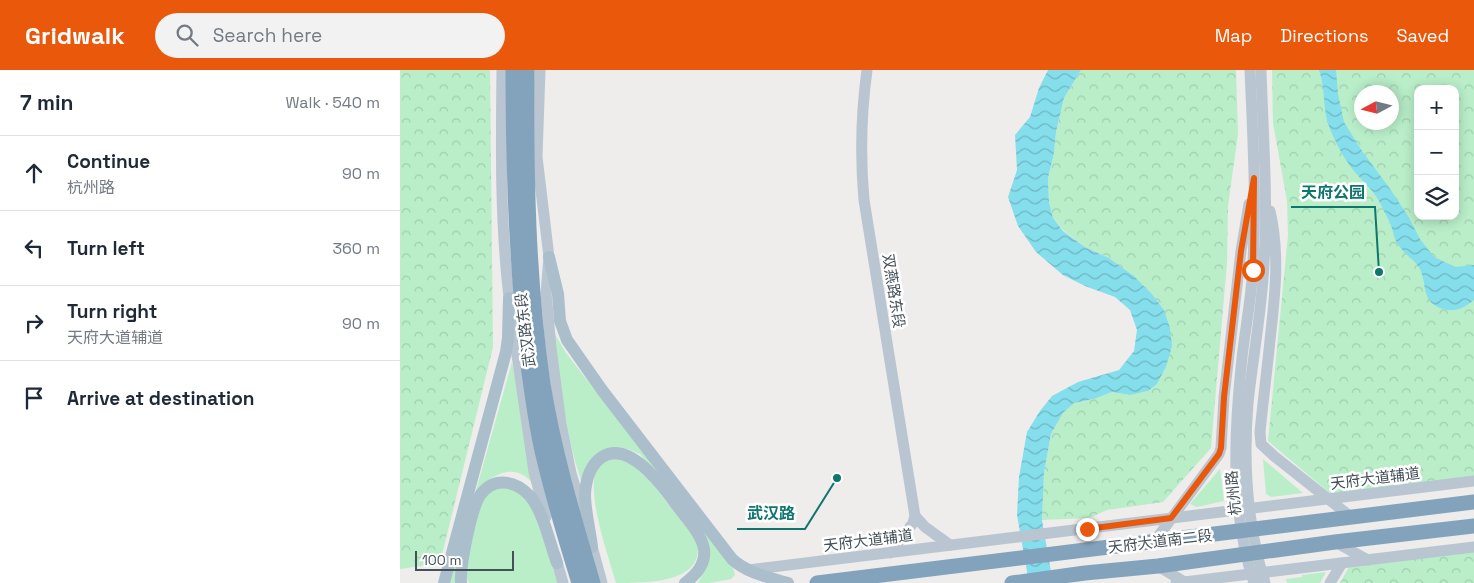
<!DOCTYPE html>
<meta charset="utf-8">
<style>
:root{--surface:#fff;--page:#f2f2f3;--text:#1f2937;--muted:#747a83;--line:#e0e1e3;--accent:#ea580c}
body{margin:0;font-family:"Space Grotesk","Noto Sans SC",sans-serif;background:var(--page);color:var(--text)}
.controls{position:absolute;right:15px;top:15px;display:grid;overflow:hidden;border-radius:10px;box-shadow:0 2px 12px #0003}
.controls button{width:45px;height:45px;display:grid;place-items:center;padding:0;border:0;border-bottom:1px solid var(--line);background:var(--surface);color:var(--text);font:25px sans-serif}
.compass{position:absolute;left:954px;top:15px;width:45px;height:45px;border-radius:50%;background:var(--surface);box-shadow:0 2px 12px #0003;rotate:263deg}
.scale{position:absolute;left:15px;bottom:12px;width:99px;box-sizing:border-box;padding-left:5px;border:2px solid #445159;border-top:0;font-size:14px;line-height:18px;white-space:nowrap;color:#445159;-webkit-text-stroke:4px #fff;paint-order:stroke}
.stop{position:absolute;width:15px;height:15px;margin:-11px;border:4px solid #ea580c;border-radius:50%;background:#fff}
.stop.end{background:#ea580c;border-color:#fff;box-shadow:0 1px 5px #0008}
.list{margin:0;padding:0;list-style:none}
h2{display:flex;justify-content:space-between;align-items:center;height:65px;margin:0;padding:0 20px;font-size:21px}
h2 small{font-size:16px;font-weight:400;color:var(--muted)}
.list li{display:grid;grid-template-columns:32px 1fr auto;gap:15px;align-items:center;box-sizing:border-box;height:75px;padding:0 20px;border-top:1px solid var(--line)}
.list b{display:block;font-size:19px;white-space:nowrap}
.list p{margin:0;font-size:16px;white-space:nowrap;color:var(--muted)}
.list em{font-size:16px;font-style:normal;color:var(--muted)}
.icon{flex:none;width:28px;height:28px;fill:none;stroke:currentColor;stroke-width:2;stroke-linecap:round;stroke-linejoin:round}
.map{position:relative;flex:none;width:1074px;height:513px;overflow:hidden}
header{display:flex;align-items:center;gap:30px;box-sizing:border-box;height:70px;padding:0 25px;background:var(--accent);color:#fff}
header strong{font-size:24px}
nav{display:flex;gap:28px;margin-inline-start:auto;font-size:18px}
.search{width:350px;height:45px;background:var(--page);display:flex;align-items:center;gap:12px;box-sizing:border-box;padding:0 18px;border-radius:28px;color:var(--muted);font-size:19px}
main{display:flex}
aside{flex:1;background:var(--surface)}
.map>svg:first-child{display:block}
.green{fill:#b9eec9}
.forest{fill:url(#forest-crowns);fill-rule:evenodd}
.water{fill:url(#water-waves)}
.lines{fill:none;stroke-linecap:round;stroke-linejoin:round}
.secondary{stroke:#b9c6d1;stroke-width:11}
.primary{stroke:#abbecc;stroke-width:12}
.highway{stroke:#83a3bc;stroke-width:15}
.route{stroke:#ea580c;stroke-width:6}
.labels{text-anchor:middle;dominant-baseline:central;stroke-width:5;stroke-linejoin:round;paint-order:stroke}
.street-label{font-size:15px;fill:#445159;stroke:#fff}
.leader{fill:none;stroke:#0f766e;stroke-width:2}
.callout-dot{fill:#0f766e;stroke:#fff;stroke-width:2}
.callout-label{font-size:16px;text-anchor:middle;font-weight:bold;fill:#0f766e;stroke:#fff;stroke-width:5;stroke-linejoin:round;paint-order:stroke}
</style>
<header>
<strong>Gridwalk</strong>
<div class="search"><svg class="icon" aria-label="search" viewBox="0 0 24 24"><circle cx="10" cy="10" r="6"/><path d="M15 15l6 6"/></svg>Search here</div>
<nav><a>Map</a><a>Directions</a><a>Saved</a></nav>
</header>
<main>
<aside>
<h2>7 min<small>Walk · 540 m</small></h2>
<ul class="list">
<li><svg class="icon" aria-label="ahead" viewBox="0 0 24 24"><path d="M12 20V5M6 11l6-6 6 6"/></svg><div><b>Continue</b><p>杭州路</p></div><em>90 m</em></li>
<li><svg class="icon" aria-label="left" viewBox="0 0 24 24"><path d="M17 20v-9H6M10 6l-5 5 5 5"/></svg><div><b>Turn left</b></div><em>360 m</em></li>
<li><svg class="icon" aria-label="right" viewBox="0 0 24 24"><path d="M7 20v-9h11M14 6l5 5-5 5"/></svg><div><b>Turn right</b><p>天府大道辅道</p></div><em>90 m</em></li>
<li><svg class="icon" aria-label="arrive" viewBox="0 0 24 24"><path d="M6 21V4h12l-3 4 3 4H6"/></svg><div><b>Arrive at destination</b></div></li>
</ul>
</aside>
<div class="map">
<svg width="1074" height="513" viewBox="0 0 1074 513">
<defs>
<pattern id="forest-crowns" width="20" height="18" patternUnits="userSpaceOnUse" patternTransform="scale(1.25)"><rect width="20" height="18" fill="#b9eec9"/><path d="M2 6a3 3 0 1 1 6 0M12 15a3 3 0 1 1 6 0" fill="none" stroke="#a0ceaf"/></pattern>
<pattern id="water-waves" width="16" height="10" patternUnits="userSpaceOnUse" patternTransform="scale(1.25)"><rect width="16" height="10" fill="#85deec"/><path d="M0 5q4-4 8 0t8 0" fill="none" stroke="#6eb6c2"/></pattern>
</defs>
<rect width="100%" height="100%" fill="#efecec"/>
<g class="green">
<path d="M153,261l13,22 167,215 2,7 -4,4 -22,4h-11c10,-19 14,-21 9,-43l-67,-86 -12,-5 -12,-1 -26,15 -9,17c-16,-47 -22,-99 -28,-149z"/>
<path d="M112,292l23,124c-18,-23 -37,-15 -56,2l-22,95h-7z"/>
<path d="M216,388l24,10 57,73c9,42 -49,42 -81,42 -7,-25 -31,-92 -19,-114 5,-8 11,-9 19,-11z"/>
<polygon points="863,389 903,423 871,427 866,424"/>
<polygon points="820,399 824,431 797,437 790,434"/>
<path d="M106,416l24,14 28,83h-89l-3,-6c3,-21 7,-77 29,-88 3,-2 8,-2 11,-3z"/>
<polygon points="926,502 920,513 887,513 886,509 902,507 902,505"/>
</g>
<g class="forest">
<polygon points="0,0 90,0 93,277 40,493 0,499"/>
<polygon points="681,0 836,0 838,64 828,136 827,193 811,378 763,432 707,440 689,448 642,450 644,403 651,364 663,343 674,333 694,329 712,322 730,325 748,321 757,314 766,297 764,240 752,224 734,206 709,188 685,177 663,160 653,148 649,132 648,108 654,83 656,62 664,28"/>
<path d="M872,0h202v406l-143,18 -63,-53 20,-206 -1,-34 -14,-78zM1018,19h37v127h-37zM962,22h30v30h-30z"/>
<polygon points="1074,481 1074,513 940,513 949,497"/>
</g>
<g class="water">
<polygon points="648,0 681,0 664,28 656,62 654,83 648,108 649,132 653,148 663,161 685,177 709,188 734,206 752,224 764,240 770,258 772,276 766,297 757,314 748,321 730,325 712,322 694,329 674,333 663,343 651,364 644,403 642,450 653,513 629,513 617,445 619,407 627,362 640,341 652,326 678,312 719,300 734,281 737,260 730,240 715,227 685,216 663,205 636,182 618,156 608,127 617,100 615,65 630,47 639,18"/>
<path d="M919,0h17l2,24 6,28 18,29 26,35 20,30 12,23 14,18 21,10 19,-2v35c-12,10 -23,14 -38,6 -15,-8 -9,-28 -18,-40 -6,-8 -16,-14 -21,-23 -3,-5 -4,-12 -6,-18 -5,-10 -11,-24 -18,-33 -8,-10 -18,-18 -25,-29 -7,-10 -13,-22 -18,-34 -8,-18 -4,-40 -11,-59z"/>
</g>
<g class="lines">
<g class="secondary">
<path d="M102,0c-1,78 -2,158 8,235"/>
<polyline points="140,0 137,87 149,187 146,223 151,278 161,354 171,403 183,444"/>
<path d="M467,0c-6,44 -7,86 -3,130l51,316 -2,7 -23,30"/>
<path d="M850,0c3,69 7,139 2,209 -2,26 -7,52 -10,79 -8,75 -12,152 12,225"/>
<path d="M861,0c2,64 7,129 3,193 -2,47 -11,93 -16,140 -5,61 -1,122 17,180"/>
<path d="M870,141c10,43 5,85 0,129 -3,31 -7,61 -10,92l1,12 13,12 77,61"/>
<polyline points="112,251 134,402 146,447"/>
<polyline points="515,446 525,457 550,475"/>
<polyline points="190,469 202,513"/>
<polyline points="754,472 819,384 821,378 824,327 841,181 849,134"/>
<polyline points="935,472 968,490"/>
<polyline points="155,485 163,513"/>
<polyline points="758,496 786,513"/>
<polyline points="348,500 1074,411"/>
<polyline points="776,513 1074,477"/>
<polyline points="930,513 942,493"/>
</g>
<g class="primary">
<path d="M149,187l9,37 2,27 7,19 35,50 130,169c15,14 36,18 56,24"/>
<path d="M192,477c-2,-17 -7,-36 -7,-53 1,-15 5,-29 17,-37 28,-18 62,31 76,50 9,12 23,26 26,42 2,15 -8,26 -19,34"/>
<polyline points="44,513 106,282 108,268 109,228"/>
<path d="M61,513c-1,-17 10,-76 20,-89 14,-18 35,-13 49,2 13,15 20,48 27,67"/>
</g>
<g class="highway">
<path d="M113,0c0,99 3,197 15,295 4,30 8,61 15,90 10,43 23,86 36,128"/>
<path d="M127,0c-1,105 1,210 16,314 11,68 31,134 50,199"/>
<polyline points="417,513 1074,432"/>
<polyline points="612,513 685,503 758,496 935,472 1074,456"/>
</g>
</g>
<g class="lines">
<polyline class="route" points="687,459 771,448 819,384 821,378 824,327 841,181 854,108 853,200"/>
</g>
<g class="labels">
<g class="street-label">
<text transform="translate(494 221) rotate(81)">双燕路东段</text>
<text transform="translate(125 260) rotate(-97)">武汉路东段</text>
<text transform="translate(975 408) rotate(-7)">天府大道辅道</text>
<text transform="translate(833 423) rotate(-95)">杭州路</text>
<text transform="translate(468 470) rotate(-7)">天府大道辅道</text>
<text transform="translate(760 471) rotate(-7)">天府大道南二段</text>
</g>
</g>
<path class="leader" d="M979 202L975 137H891M437 408L405 459H337"/>
<g class="callout-dot">
<circle cx="979" cy="202" r="5"/>
<circle cx="437" cy="408" r="5"/>
</g>
<g class="callout-label">
<text x="933" y="128">天府公园</text>
<text x="371" y="449">武汉路</text>
</g>
</svg>
<div class="controls">
<button>+</button>
<button>−</button>
<button><svg class="icon" aria-label="layers" viewBox="0 0 24 24"><path d="M12 4l9 5-9 5-9-5zM3 14l9 5 9-5"/></svg></button>
</div>
<svg class="compass" viewBox="-18 -18 36 36"><path d="M0-13l5 13h-10z" fill="#e53935"/><path d="M0 13l5-13h-10z" fill="#747a83"/></svg>
<div class="scale">100 m</div>
<div class="stop" style="left:853px;top:200px"></div>
<div class="stop end" style="left:687px;top:459px"></div>
</div>
</main>
